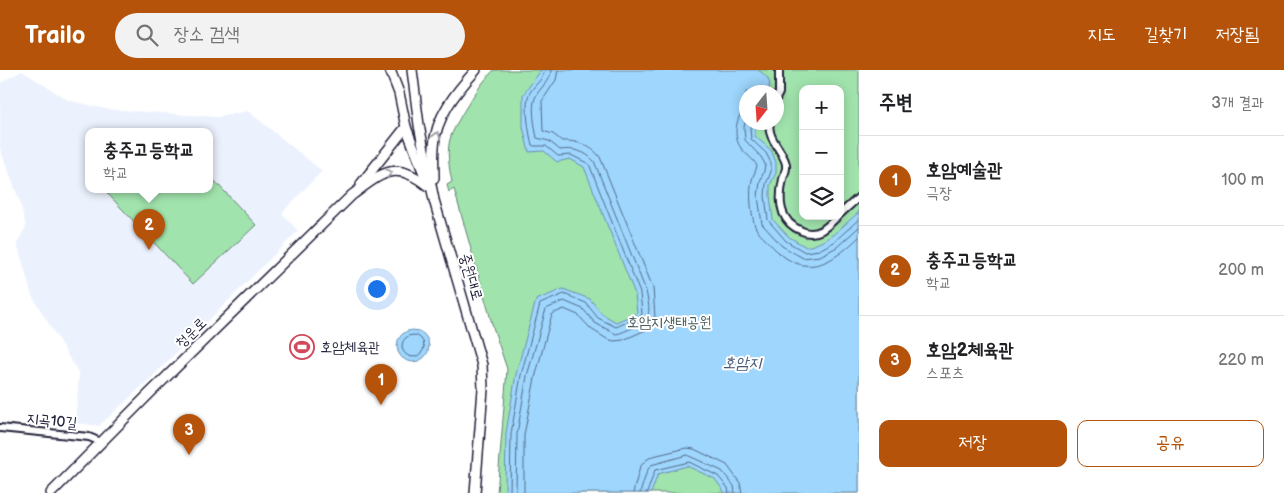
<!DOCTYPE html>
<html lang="ko">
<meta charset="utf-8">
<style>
:root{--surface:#fff;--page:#f2f2f2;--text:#202124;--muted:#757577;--line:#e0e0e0;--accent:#b45309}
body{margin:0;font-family:"Balsamiq Sans","Poor Story",sans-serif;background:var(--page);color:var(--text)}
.controls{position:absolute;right:15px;top:15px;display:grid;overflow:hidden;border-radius:10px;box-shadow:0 2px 12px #0003}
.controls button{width:45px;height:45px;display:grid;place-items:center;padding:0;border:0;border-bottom:1px solid var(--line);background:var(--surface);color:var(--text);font:25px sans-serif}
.compass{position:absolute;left:739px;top:15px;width:45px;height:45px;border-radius:50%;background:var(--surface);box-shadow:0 2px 12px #0003;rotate:197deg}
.you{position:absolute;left:376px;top:218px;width:18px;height:18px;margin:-12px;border:4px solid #fff;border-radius:50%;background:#1a73e8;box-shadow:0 0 0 8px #1a73e833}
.badge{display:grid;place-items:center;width:32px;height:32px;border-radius:50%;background:var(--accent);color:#fff;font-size:16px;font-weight:700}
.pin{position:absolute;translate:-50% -41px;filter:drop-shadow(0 1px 2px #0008)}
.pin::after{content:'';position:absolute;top:26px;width:18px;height:15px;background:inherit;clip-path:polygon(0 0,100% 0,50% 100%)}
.popup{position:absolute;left:85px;top:58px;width:128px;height:65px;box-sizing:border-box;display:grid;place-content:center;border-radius:10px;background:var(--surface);filter:drop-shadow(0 1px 4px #0005);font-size:16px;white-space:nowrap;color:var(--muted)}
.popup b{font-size:19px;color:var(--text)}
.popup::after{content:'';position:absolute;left:50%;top:100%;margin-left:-10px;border:10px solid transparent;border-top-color:var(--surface)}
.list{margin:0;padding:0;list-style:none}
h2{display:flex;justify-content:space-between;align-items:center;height:65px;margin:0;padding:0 20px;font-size:21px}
h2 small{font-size:16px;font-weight:400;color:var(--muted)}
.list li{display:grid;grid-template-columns:32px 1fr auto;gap:15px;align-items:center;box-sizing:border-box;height:90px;padding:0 20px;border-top:1px solid var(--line)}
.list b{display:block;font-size:19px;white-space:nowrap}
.list p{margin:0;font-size:16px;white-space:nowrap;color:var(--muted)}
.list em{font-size:16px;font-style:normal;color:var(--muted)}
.actions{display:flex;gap:10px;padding:15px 20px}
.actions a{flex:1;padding:11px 0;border:1px solid var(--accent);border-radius:10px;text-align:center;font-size:18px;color:var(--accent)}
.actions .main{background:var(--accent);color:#fff}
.icon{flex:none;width:28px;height:28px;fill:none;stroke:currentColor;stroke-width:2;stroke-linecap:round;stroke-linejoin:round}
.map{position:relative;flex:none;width:859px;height:423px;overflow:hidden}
header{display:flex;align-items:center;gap:30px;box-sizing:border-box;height:70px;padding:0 25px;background:var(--accent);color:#fff}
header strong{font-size:24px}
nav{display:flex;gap:28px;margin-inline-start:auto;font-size:18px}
.search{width:350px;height:45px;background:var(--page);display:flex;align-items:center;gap:12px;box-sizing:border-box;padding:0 18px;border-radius:28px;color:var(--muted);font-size:19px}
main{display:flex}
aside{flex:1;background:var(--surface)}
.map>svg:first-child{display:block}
.built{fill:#ecf2fd;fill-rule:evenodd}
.green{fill:#a1e3ad;stroke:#628274;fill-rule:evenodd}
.water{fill:#9ed6fd;stroke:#6c8eaf}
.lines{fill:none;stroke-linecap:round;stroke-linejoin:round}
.shore{stroke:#546a89;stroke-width:1}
.street-casing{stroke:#22223b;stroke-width:10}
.secondary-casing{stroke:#22223b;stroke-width:12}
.street{stroke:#fff;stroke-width:6}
.secondary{stroke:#fff;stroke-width:9}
.oneway{stroke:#9c9ca7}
.labels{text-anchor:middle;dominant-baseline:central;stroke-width:4;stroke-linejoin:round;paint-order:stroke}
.street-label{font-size:15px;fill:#22223b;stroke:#fff}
.park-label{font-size:15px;fill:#485c5d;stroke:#fff}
.poi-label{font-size:15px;fill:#22223b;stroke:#fff;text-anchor:start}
.water-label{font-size:16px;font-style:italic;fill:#475875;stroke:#fff}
</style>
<header>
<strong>Trailo</strong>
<div class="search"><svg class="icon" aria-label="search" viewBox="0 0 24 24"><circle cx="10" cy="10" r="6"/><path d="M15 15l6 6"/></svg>장소 검색</div>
<nav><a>지도</a><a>길찾기</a><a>저장됨</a></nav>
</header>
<main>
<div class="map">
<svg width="859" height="423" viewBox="0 0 859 423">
<rect width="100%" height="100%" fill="#fff"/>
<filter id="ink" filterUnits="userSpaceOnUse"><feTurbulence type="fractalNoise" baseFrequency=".02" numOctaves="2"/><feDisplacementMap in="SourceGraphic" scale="10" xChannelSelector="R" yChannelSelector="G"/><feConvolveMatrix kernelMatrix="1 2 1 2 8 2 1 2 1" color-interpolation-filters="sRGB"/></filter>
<g filter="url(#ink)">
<path class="built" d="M22,1l46,29 38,9 112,8 30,-6 74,60 -40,42 16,18 -149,149 -50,46 -24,-3 4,-49 -47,-78 -15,-53 9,-16 -6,-25 -20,-53v-66zM89,61h120v58h-120z"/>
<g class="green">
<path d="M494,0h365v423h-362l10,-124 -14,-42 -39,-138 -5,3 -2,-7 5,-3c-3,-14 -6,-33 -1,-46 7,-18 30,-54 43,-66zM803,19h37v127h-37zM746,22h30v30h-30z"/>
<polygon points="209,105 256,155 193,214 107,123 112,119 209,119"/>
</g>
<g class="water">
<path d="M541,0h217c10,7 14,11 10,22h-22v30l11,1 -2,5v8l16,14 5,12v11l-6,12v11l3,24 16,17 17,10c24,-5 35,-20 53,-35v281h-134l-10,-14 -28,-13 -29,8 -7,19h-146l1,-60 10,-59 20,-74 27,-11 27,10 12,15 14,8 21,-9 -2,-19 -51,-127 -14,-8 -13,3 -13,-11 -15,1 -6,-25v-32z"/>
<circle cx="413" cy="276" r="16"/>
</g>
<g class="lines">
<g class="shore">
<path d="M746,37c-10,9 -14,29 -5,41 5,7 12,10 16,18 -1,5 -4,9 -5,14 -3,14 -1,30 2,43 2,9 10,15 16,21 33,36 59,22 89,-7"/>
<polyline points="746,49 744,57 745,70 761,87 765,94 764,101 760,112 758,126 762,154 782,176 803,188 820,186 837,177 859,157"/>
<polyline points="752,52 750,58 751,69 766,83 771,93 771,102 766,114 765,126 768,150 786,171 805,182 819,180 834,172 859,149"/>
<circle cx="413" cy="276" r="11"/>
<path d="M510,423l1,-59 10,-59 19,-71 24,-10 22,9 12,15 18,9 25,-11 1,-3 -2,-20 -51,-129 -18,-9 -13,1 -12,-10h-12l-2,-1c-3,-12 -7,-36 -4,-48 3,-10 15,-16 17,-27"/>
<path d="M516,423l1,-59 10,-58 19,-67 18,-8 19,8 12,14 21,11c6,-1 11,-4 16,-6 21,-9 18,-17 14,-37l-52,-130c-9,-10 -21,-13 -34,-11l-11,-9 -12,-3c-2,-10 -6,-31 -2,-40 4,-10 15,-16 16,-28"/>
<path d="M524,423v-58l11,-57 17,-64 12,-5 14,6 13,14 16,10 7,2 9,-1 23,-10 6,-5 3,-7 -2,-30 -53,-131c-8,-11 -24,-17 -38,-16l-9,-7 -10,-3 -1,-30 14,-21 2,-10"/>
<polyline points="633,423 640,397 646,390 653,386 687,378 694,379 727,395 740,413 742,423"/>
<polyline points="640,423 647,401 651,395 687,385 722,401 734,416 735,423"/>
<polyline points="647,423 655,400 689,392 718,406 728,418 729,423"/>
</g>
<defs>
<g id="street">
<polyline points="776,29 779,23 779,0"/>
<path d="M770,52c-4,16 13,28 16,42 1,6 -2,10 -3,15 -5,22 -4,43 19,52 15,7 26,-5 36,-15"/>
<polyline points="840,144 859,127"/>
<polyline points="0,358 89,367 101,372"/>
</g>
<g id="secondary">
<polyline points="390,0 399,23 406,57 426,109"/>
<polyline points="412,0 419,55 434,130 482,295 483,319 475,423"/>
<path d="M434,108c0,-11 -1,-21 0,-31 1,-30 23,-56 42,-77"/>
<polyline points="361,114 406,57"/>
<path d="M51,423l98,-99 203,-199c30,-22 43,-36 76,-9"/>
</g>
</defs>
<use href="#street" class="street-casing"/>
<use href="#secondary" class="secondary-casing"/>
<use href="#street" class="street"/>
<use href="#secondary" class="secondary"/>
</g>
<defs><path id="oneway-chevron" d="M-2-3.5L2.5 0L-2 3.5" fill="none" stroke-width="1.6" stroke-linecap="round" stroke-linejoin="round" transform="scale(1.25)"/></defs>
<g class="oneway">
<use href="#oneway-chevron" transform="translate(437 65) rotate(-74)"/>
<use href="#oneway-chevron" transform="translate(389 103) rotate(-12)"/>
</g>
</g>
<defs>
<symbol id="stadium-ring" viewBox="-11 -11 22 22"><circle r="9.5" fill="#fff" stroke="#d1495b" stroke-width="1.5"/><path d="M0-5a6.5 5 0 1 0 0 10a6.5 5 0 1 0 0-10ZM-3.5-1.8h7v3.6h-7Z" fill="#d1495b"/></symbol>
</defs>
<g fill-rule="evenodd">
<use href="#stadium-ring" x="288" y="263" width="28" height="28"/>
</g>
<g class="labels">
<g class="street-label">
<text transform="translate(471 207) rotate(74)">중원대로</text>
<text transform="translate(191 263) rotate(-44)">청운로</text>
<text transform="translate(52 351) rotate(6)">지곡10길</text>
</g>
<g class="park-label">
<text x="669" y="252">호암지생태공원</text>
</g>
<g class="poi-label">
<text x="320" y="277">호암체육관</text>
</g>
<g class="water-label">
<text x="742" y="293">호암지</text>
</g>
</g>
</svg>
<div class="controls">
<button>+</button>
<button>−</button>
<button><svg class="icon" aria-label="layers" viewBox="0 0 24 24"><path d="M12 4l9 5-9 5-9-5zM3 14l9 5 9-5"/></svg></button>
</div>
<svg class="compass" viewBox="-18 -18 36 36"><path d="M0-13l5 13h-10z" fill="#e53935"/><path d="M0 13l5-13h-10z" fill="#757577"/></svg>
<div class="you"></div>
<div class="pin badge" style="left:381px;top:335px">1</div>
<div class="pin badge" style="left:149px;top:180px">2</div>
<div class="popup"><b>충주고등학교</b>학교</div>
<div class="pin badge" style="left:189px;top:385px">3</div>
</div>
<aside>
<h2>주변<small>3개 결과</small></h2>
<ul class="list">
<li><span class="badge">1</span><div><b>호암예술관</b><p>극장</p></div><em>100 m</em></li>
<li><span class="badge">2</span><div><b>충주고등학교</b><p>학교</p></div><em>200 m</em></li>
<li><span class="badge">3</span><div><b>호암2체육관</b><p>스포츠</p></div><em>220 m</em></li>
</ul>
<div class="actions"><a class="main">저장</a><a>공유</a></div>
</aside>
</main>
